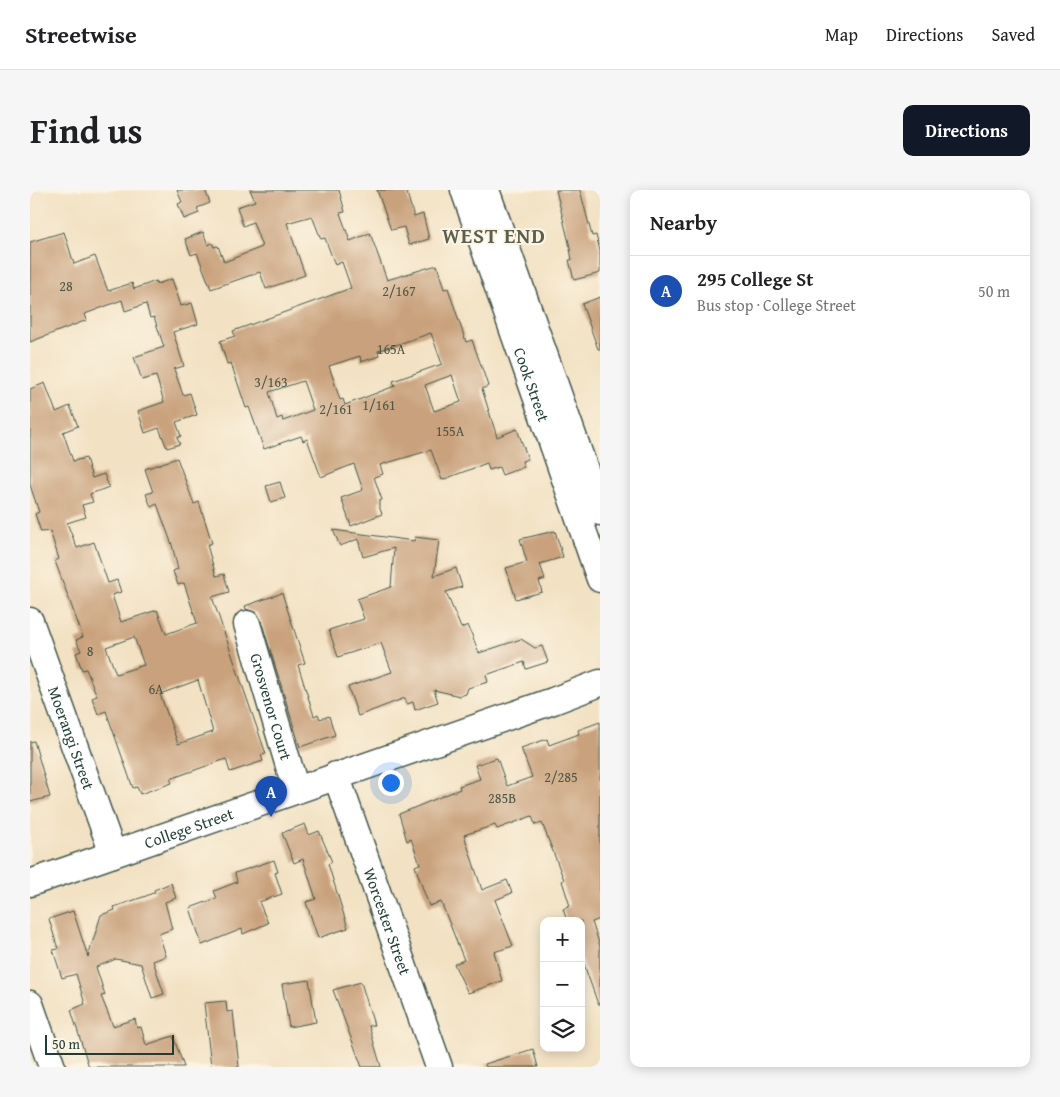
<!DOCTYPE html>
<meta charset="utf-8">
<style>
:root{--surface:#fff;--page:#f6f6f6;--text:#202124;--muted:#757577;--line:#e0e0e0;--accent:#111827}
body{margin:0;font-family:"Gentium Book Plus",serif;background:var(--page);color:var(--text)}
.controls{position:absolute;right:15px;bottom:15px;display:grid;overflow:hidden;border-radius:10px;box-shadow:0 2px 12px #0003}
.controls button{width:45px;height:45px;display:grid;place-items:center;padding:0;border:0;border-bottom:1px solid var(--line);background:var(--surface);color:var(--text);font:25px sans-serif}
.scale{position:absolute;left:15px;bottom:12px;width:129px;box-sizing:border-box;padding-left:5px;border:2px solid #1f3d34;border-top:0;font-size:14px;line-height:18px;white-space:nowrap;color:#1f3d34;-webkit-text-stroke:4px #fcf5e5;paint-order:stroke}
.you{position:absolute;left:360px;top:592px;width:18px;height:18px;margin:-12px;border:4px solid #fff;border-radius:50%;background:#1a73e8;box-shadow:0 0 0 8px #1a73e833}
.badge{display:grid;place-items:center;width:32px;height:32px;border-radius:50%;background:var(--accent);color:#fff;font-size:16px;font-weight:700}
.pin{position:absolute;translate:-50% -41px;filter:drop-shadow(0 1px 2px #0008)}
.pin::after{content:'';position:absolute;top:26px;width:18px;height:15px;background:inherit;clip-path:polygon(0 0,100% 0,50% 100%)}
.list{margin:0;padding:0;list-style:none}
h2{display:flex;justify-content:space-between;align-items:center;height:65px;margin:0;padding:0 20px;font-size:21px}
h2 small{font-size:16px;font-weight:400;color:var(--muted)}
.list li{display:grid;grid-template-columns:32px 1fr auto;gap:15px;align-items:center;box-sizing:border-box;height:70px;padding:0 20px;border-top:1px solid var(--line)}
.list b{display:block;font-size:19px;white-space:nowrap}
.list p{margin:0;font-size:16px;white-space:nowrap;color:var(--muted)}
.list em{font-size:16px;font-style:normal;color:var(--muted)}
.icon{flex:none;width:28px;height:28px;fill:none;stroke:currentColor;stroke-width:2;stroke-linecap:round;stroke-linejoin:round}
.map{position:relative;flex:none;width:570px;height:877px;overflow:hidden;border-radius:10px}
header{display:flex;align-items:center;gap:30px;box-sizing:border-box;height:70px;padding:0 25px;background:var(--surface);border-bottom:1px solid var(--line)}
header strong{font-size:24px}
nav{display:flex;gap:28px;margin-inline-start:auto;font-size:18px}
.intro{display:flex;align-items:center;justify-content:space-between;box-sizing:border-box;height:120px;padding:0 30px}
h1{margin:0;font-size:35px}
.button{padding:12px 22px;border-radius:10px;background:var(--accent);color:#fff;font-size:18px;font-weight:700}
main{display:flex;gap:30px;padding:0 30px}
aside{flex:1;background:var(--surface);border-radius:10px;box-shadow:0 2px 12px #0003}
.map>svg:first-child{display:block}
.building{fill:#c9a17c;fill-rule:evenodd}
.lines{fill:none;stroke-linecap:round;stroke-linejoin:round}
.minor-casing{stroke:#3f5649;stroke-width:29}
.minor{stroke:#fff;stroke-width:26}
.labels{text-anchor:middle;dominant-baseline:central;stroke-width:4;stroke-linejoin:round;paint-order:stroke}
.number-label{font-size:14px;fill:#4a5646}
.street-label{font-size:16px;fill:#1f3d34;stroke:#fcf5e5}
.district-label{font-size:21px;font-weight:bold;letter-spacing:1px;fill:#5a604d;stroke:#fcf5e5}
</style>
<header>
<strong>Streetwise</strong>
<nav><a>Map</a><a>Directions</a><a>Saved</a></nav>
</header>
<div class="intro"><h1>Find us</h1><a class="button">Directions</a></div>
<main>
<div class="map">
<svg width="570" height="877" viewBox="0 0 570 877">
<rect width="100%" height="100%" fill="#fcf5e5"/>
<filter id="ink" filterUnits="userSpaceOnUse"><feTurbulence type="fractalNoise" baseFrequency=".02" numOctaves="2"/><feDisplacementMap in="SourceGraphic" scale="10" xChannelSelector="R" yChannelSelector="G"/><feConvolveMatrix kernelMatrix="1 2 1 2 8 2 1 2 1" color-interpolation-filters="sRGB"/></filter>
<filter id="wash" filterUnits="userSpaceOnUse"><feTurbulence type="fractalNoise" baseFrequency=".0096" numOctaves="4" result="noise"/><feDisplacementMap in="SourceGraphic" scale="20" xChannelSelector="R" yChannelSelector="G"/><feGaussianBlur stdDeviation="1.12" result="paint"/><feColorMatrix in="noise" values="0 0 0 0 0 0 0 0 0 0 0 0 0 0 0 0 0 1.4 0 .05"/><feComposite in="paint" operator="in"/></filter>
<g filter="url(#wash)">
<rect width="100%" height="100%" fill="#f2e1c2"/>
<g id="blocks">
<g class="building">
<polygon points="147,0 175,0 180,13 167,18 169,23 154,29 148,14 152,12"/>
<path d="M220,0h89l6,22 -5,1 10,28 20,-8 17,47 50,-15 7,24 4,-1 18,54 6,-2 10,28 6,18 -6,3 15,48 20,-8 11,30 -6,2 2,6 -22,8 -3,-8 -10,3 -2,-7 -45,17 -11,-30 -51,15 3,9 -9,3 8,23 -3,1v5l3,8 -31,12 -10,-28 22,-8 -9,-26 -33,13 -14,-38 -4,2 -2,-5 -37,13 -15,-42 -3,1 -15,-45 -4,1 -7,-23 15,-5 -2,-5 118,-43 -9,-26 -7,3 -10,-27 -4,1 -9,-23 -25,7 18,52 -39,14 -6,-17 -49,17 -14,-36 -6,2 -6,-16 18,-7 5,13 4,-2 2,4 4,-1 6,16 38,-15 -9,-25 -10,4 -6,-19 18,-6zM401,143l11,31 -49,17 2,5 -50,19 -2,-6 -3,1 -11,-34 31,-10 1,6 18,-6 -1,-5zM422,185l9,27 -27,9 -9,-26zM273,191l10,29 -30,11 -1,-4 -5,2 -8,-27z"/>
<polygon points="347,0 376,0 384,27 393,24 399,49 379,55 374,37 361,40"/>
<polygon points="526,0 550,0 562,46 566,45 570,61 570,83 544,90 539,70 542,70 539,53"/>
<polygon points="34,42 44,74 65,66 78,101 102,93 104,99 126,91 127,94 142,89 151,116 162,113 168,134 143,142 154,176 144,179 153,205 160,203 167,225 146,232 151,246 147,248 150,254 137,258 129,238 115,243 108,221 134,212 126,186 112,190 104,167 134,157 124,127 120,128 116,114 95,121 92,110 55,124 57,130 0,152 0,52"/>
<polygon points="570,107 570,159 568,159 552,114"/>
<path d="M15,193l11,29 14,-6 8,20 -15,6 10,29 13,-3 6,20 12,-4 5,13 -19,7 3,8 -11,3 4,12 -19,6 10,25 17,-6 14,41 9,-3 4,12 -9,3 9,27 36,-12 9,24 31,-11 -13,-40 -6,2 -5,-14 5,-2 -6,-24 -15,-41 -6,3 -5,-13 7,-2 -8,-23 32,-11 17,46 5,-2 13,41 -5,2 9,31 8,-2 5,18 -17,5 54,157 -5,1 2,6 -33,11 -4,-13 -56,20 2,4 -32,11 -3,-7 -4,1 -27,-77 -8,3 -6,-16 5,-2 -11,-27 -4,1 -6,-17 5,-2 -5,-11 7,-3 -28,-76 4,-2 -9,-28 -9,1 -6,-18 4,-2 -9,-27v-96zM104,447l10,28 -28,9 -10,-27zM168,490l15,52 -35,12 -18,-50z"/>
<polygon points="250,292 255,308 241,312 236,296"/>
<polygon points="303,340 384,351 385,347 409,350 404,386 426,378 432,397 416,402 431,438 438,435 449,463 491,449 505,458 512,456 518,472 496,479 494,472 456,485 458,492 438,498 436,504 430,506 404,500 408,512 385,520 383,512 377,514 375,508 328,526 318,497 362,482 351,453 308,467 299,440 334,429 327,409 361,397 364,358 333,367 328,349 310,356"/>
<polygon points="525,341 533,367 510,374 515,389 509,391 512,402 486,409 476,378 497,372 490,349"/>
<polygon points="252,403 275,473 268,475 284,526 288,524 290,529 299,526 305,545 270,557 231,430 227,423 216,419 215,416"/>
<polygon points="570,532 570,729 562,732 570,756 570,814 568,814 551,766 551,731 537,731 533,719 540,716 532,691 534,690 512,633 505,635 502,626 467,639 465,635 434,645 452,700 477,690 482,703 465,710 483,756 464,762 472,791 438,803 424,774 434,770 411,712 399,716 385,676 390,674 381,649 377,651 369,624 430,599 429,596 450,589 445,575 467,568 477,596 502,587 491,558 517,549 519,555 549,544 548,540"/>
<polygon points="4,551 20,607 0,612 0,552"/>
<polygon points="275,634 279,645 289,641 302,672 298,674 318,738 288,748 276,712 286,709 273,669 264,673 252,643"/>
<polygon points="244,670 248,682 245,683 252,704 229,712 238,733 213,744 212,739 172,755 160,718 187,708 184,701 207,692 205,683"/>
<polygon points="141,693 146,708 135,712 142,739 129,744 136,766 123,771 134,804 122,808 111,774 86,769 66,777 75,805 71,806 83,836 105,829 107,838 111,837 116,855 143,846 154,877 59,877 41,820 55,814 46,784 32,788 23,760 28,759 19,729 43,721 58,767 71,725 85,720 84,717 116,706 125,702 124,700"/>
<polygon points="279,790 286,832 259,837 252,794"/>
<polygon points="331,792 344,835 339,836 351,877 332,877 303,800"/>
<polygon points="196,811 197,822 203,821 209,877 181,877 174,813"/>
<polygon points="503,859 508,877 456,877 455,874"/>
</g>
</g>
</g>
<g filter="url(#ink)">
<use href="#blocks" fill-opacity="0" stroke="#3f5649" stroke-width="1"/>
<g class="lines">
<defs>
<g id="minor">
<path id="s1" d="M434,0l136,389"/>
<polyline points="456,0 570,322"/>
<path id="s2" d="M0,431l83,233"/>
<path id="s3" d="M217,434l49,166"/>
<path id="s4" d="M306,585l103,292"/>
<path id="s5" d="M0,693l523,-182 47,-18"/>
<polyline points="0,814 22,877"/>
</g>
</defs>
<use href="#minor" class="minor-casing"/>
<use href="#minor" class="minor"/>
</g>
</g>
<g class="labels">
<g class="number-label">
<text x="36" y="96">28</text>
<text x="369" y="101">2/167</text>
<text x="361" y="159">165A</text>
<text x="241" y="192">3/163</text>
<text x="349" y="215">1/161</text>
<text x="306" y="219">2/161</text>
<text x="420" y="241">155A</text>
<text x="60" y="461">8</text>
<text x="126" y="499">6A</text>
<text x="531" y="587">2/285</text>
<text x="472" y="608">285B</text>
</g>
<g class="street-label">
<text stroke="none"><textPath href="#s1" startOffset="206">Cook Street</textPath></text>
<text stroke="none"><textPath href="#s3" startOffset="86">Grosvenor Court</textPath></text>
<text stroke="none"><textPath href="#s2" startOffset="124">Moerangi Street</textPath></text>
<text stroke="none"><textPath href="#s5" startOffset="168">College Street</textPath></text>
<text stroke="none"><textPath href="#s4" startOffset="155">Worcester Street</textPath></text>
</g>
<g class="district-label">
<text x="464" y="45">WEST END</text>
</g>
</g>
</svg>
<div class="controls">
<button>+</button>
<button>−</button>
<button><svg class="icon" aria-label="layers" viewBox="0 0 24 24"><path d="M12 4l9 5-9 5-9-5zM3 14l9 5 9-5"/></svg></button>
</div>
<div class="scale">50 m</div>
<div class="you"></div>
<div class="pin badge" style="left:241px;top:627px;background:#1a4fb4">A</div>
</div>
<aside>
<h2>Nearby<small></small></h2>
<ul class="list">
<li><span class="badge" style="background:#1a4fb4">A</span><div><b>295 College St</b><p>Bus stop · College Street</p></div><em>50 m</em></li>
</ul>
</aside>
</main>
